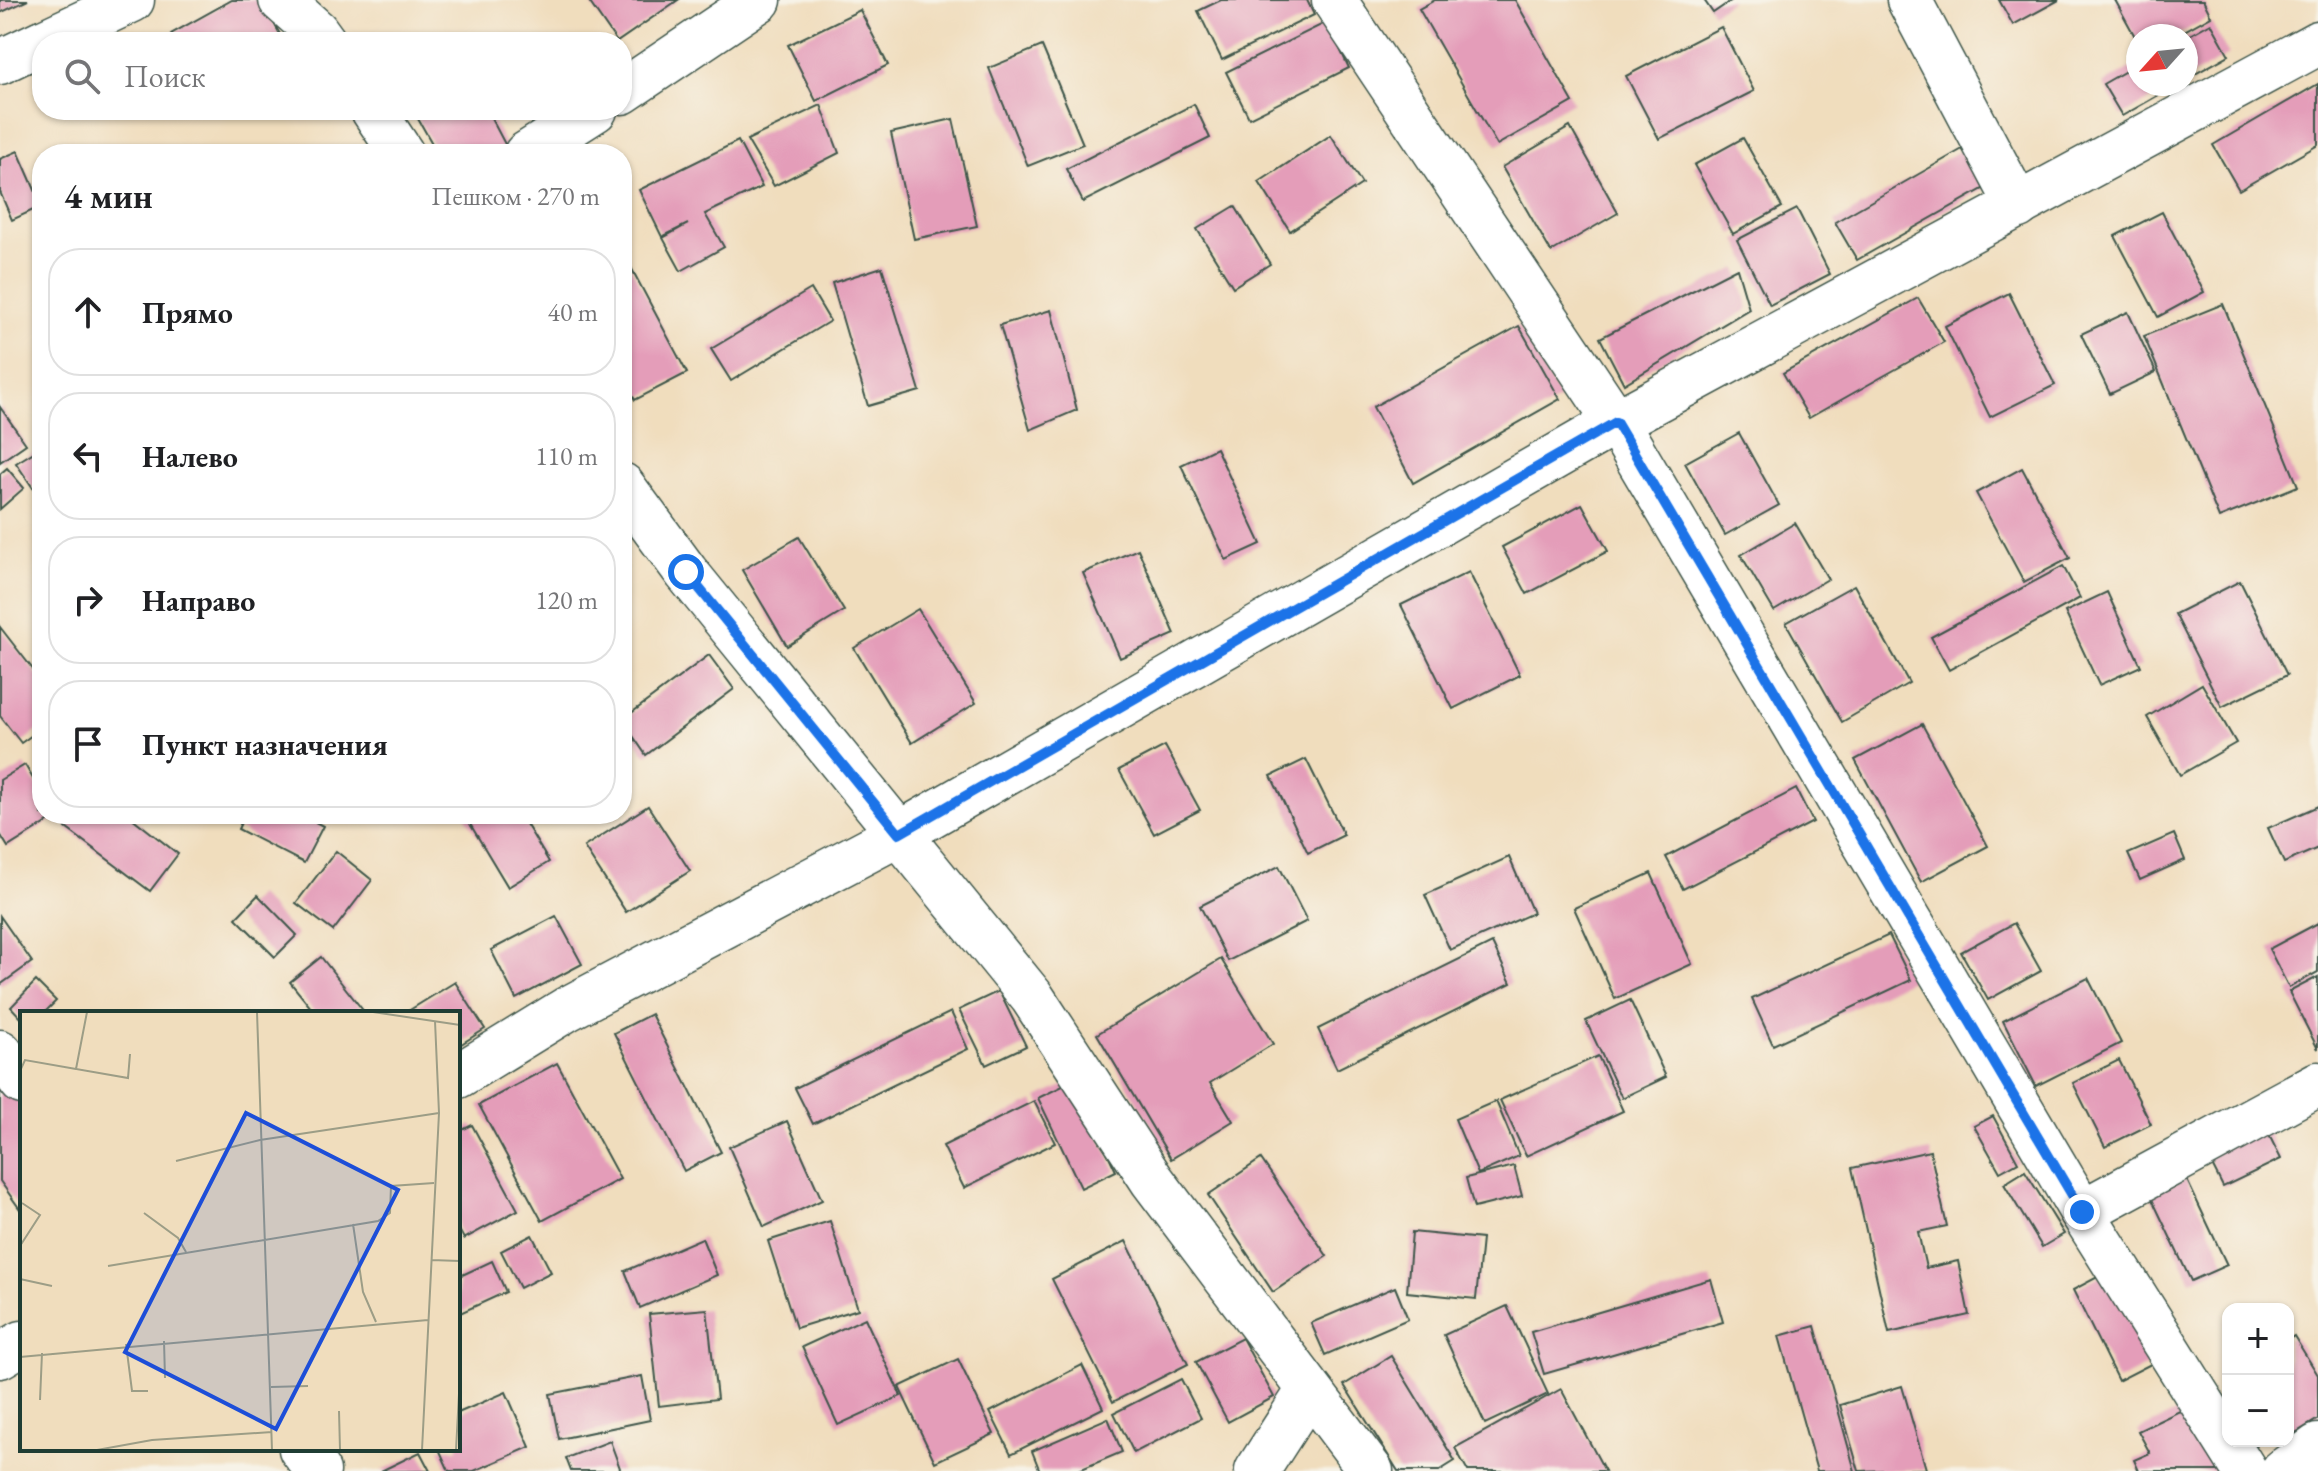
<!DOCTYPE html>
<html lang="ru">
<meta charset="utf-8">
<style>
:root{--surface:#fff;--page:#f6f6f6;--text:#202124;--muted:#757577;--line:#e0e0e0}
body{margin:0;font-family:"EB Garamond",serif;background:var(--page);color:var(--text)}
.controls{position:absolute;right:24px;bottom:24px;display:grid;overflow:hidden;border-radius:16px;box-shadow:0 2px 6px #0004}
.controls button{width:72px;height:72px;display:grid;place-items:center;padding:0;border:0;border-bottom:2px solid var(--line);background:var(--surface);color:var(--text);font:40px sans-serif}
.compass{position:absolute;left:2126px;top:24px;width:72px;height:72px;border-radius:50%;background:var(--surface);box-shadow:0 2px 6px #0004;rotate:243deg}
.stop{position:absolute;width:24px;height:24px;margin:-18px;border:6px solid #1a73e8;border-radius:50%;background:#fff}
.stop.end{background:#1a73e8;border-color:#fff;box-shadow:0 2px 8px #0008}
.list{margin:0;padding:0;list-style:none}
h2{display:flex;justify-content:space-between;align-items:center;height:104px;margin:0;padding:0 32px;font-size:34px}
h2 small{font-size:26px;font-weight:400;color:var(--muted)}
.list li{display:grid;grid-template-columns:52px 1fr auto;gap:24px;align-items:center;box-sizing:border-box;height:128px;margin:0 16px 16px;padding:0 16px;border:2px solid var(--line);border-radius:32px}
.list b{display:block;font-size:30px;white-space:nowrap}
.list em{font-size:26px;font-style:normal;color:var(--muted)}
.icon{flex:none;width:44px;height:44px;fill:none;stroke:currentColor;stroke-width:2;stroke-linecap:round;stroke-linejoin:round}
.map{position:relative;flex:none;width:2318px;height:1471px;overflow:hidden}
.search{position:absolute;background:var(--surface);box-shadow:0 2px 6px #0004;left:32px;top:32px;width:600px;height:88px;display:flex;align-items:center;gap:20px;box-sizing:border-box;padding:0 28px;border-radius:32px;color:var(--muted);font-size:30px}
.panel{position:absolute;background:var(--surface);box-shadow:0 2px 6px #0004;left:32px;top:144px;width:600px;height:680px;border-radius:32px}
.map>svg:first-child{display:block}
.building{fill:#e49db9}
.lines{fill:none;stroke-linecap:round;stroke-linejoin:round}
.minor-casing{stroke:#3e5549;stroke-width:47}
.minor{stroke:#fff;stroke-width:44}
.route{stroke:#1a73e8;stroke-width:10}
.inset-road{fill:none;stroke:#9c9d86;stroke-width:2}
.view{fill:#1d4ed8;fill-opacity:0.15;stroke:#1d4ed8;stroke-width:4}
.inset-edge{fill:none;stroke:#1f3d34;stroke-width:4}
</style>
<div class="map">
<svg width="2318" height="1471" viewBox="0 0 2318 1471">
<rect width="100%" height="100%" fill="#f7f3e8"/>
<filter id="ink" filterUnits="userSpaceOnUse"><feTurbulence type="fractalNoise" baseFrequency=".0125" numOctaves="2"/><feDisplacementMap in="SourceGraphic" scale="16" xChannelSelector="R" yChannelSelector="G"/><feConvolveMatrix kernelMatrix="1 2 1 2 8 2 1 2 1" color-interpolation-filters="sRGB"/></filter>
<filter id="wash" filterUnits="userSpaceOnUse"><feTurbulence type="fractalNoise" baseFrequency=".006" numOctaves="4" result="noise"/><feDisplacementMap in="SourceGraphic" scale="32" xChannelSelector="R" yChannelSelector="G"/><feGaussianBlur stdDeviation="1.8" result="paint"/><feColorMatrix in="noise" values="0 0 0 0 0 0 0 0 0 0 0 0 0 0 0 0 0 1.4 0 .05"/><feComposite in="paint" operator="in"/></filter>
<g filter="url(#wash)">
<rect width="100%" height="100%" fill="#f0ddbd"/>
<g id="blocks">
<g class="building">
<polygon points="0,0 28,0 0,13"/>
<polygon points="232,0 261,0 281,36 270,42 175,42 171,34"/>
<polygon points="588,0 678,0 617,42"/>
<polygon points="1221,0 1307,0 1314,15 1222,60 1198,11"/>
<polygon points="1435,0 1515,0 1573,102 1497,145 1419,9"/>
<polygon points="1704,0 1732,0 1713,13"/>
<polygon points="1999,0 2059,0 2013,25"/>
<polygon points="2115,0 2203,0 2211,16 2175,36 2138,36 2138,42"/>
<polygon points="860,10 888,65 816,101 788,45"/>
<polygon points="1327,22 1349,68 1249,118 1226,72"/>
<polygon points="2211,23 2229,55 2186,79 2186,37"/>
<polygon points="1721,27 1754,91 1659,139 1626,76"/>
<polygon points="1042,46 1083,144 1028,166 989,68"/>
<polygon points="2138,64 2138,84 2178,84 2122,116 2103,84"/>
<polygon points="2318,84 2318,145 2239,190 2213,145"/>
<polygon points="1194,104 1210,138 1083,202 1066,169"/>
<polygon points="821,105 839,153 774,186 747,140"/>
<polygon points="413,110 487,110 507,148 495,154 438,154"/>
<polygon points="953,119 977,226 914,239 891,133"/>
<polygon points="1570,127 1618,213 1551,252 1502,167"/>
<polygon points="1331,135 1362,184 1290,231 1259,182"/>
<polygon points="1743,138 1782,207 1733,234 1694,165"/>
<polygon points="738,141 762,187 705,214 724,247 681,271 663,238 688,224 662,237 639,190"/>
<polygon points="1973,143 1995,182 1857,260 1835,222"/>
<polygon points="18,151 42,206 12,220 0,192 0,159"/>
<polygon points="1235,206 1270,264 1233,287 1197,229"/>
<polygon points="1797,209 1830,274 1770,305 1737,240"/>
<polygon points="2162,212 2204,292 2158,317 2115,236"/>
<polygon points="626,258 687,373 635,400 622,376 622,260"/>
<polygon points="882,267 920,391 868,406 832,283"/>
<polygon points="1737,268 1749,309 1624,384 1600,338"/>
<polygon points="811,289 830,321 731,381 711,349"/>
<polygon points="2009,293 2055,385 1990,417 1945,326"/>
<polygon points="1918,298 1944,342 1809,418 1783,373"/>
<polygon points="2223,304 2298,486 2219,518 2144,336"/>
<polygon points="1051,310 1077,410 1030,430 1000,325"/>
<polygon points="2128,312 2156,372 2110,394 2081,334"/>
<polygon points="1519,326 1560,399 1413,483 1373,407"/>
<polygon points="0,407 26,444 0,462"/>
<polygon points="1739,433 1779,505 1725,535 1685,463"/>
<polygon points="42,447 42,483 33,488 16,463"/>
<polygon points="1216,448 1261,544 1226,560 1181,465"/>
<polygon points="7,468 24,488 0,509 0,474"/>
<polygon points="2022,468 2070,558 2024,582 1976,493"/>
<polygon points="1582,504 1608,551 1527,594 1502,547"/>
<polygon points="1795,523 1828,579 1774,611 1741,555"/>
<polygon points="799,537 844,611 787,646 742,570"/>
<polygon points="1138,549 1175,634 1120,658 1083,573"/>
<polygon points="2063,566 2080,598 1949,670 1931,637"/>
<polygon points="1469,572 1520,675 1453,709 1401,605"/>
<polygon points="2240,581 2287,675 2222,707 2175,614"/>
<polygon points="1854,585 1909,683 1842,722 1786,623"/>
<polygon points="2107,592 2141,666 2099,685 2065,612"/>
<polygon points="918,609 976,703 912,743 854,648"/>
<polygon points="0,627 42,681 42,728 21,743 0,716"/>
<polygon points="709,655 734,689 646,755 622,720"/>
<polygon points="2202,684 2236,743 2180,775 2147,717"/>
<polygon points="1922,724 1988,846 1921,882 1855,760"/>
<polygon points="1165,746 1200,810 1154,834 1119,770"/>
<polygon points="1306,759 1344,835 1308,853 1271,776"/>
<polygon points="25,765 42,794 42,814 54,814 56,817 8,847 0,834 0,780"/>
<polygon points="1796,789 1813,822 1683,889 1666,857"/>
<polygon points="648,806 690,871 626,912 584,847"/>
<polygon points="2318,806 2318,848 2284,863 2268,828"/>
<polygon points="77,814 127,814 178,854 150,891 66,828"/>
<polygon points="245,814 300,814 323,826 304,863 238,829"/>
<polygon points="464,814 520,814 549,862 508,887"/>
<polygon points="2174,834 2185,860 2140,880 2128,854"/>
<polygon points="336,851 372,880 333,931 296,903"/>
<polygon points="1509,857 1533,913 1450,950 1425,895"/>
<polygon points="1279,866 1307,921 1228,961 1200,906"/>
<polygon points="1651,873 1692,964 1615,999 1574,908"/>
<polygon points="258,895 297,935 275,957 236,918"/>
<polygon points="0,916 32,962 0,985"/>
<polygon points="556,916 582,964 516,999 491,950"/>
<polygon points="2014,923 2041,971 1988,1000 1961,952"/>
<polygon points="2318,923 2318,972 2289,988 2269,949"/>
<polygon points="1889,935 1911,980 1773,1045 1752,999"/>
<polygon points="1492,943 1511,983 1337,1069 1318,1029"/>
<polygon points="321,957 365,1013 315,1013 290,982"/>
<polygon points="1221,959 1273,1044 1210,1083 1233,1121 1171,1159 1097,1034"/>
<polygon points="2318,977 2318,1049 2289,992"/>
<polygon points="2088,978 2121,1043 2036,1086 2003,1021"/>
<polygon points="36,981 56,1001 44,1013 22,1013 22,1019 11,1007"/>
<polygon points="455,982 485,1029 458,1046 458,1013 405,1013"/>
<polygon points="999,991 1026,1046 986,1065 959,1010"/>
<polygon points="1630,1000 1666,1077 1622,1098 1586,1021"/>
<polygon points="951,1012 968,1049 813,1124 795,1088"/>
<polygon points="651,1014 721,1152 684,1171 614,1033"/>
<polygon points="1598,1056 1623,1111 1526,1156 1500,1100"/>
<polygon points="2119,1060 2151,1124 2105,1147 2073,1083"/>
<polygon points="557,1063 620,1179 542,1221 479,1105"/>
<polygon points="0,1064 22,1095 22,1212 0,1181"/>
<polygon points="1073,1081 1116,1171 1081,1188 1038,1098"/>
<polygon points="1034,1101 1055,1143 964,1188 943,1146"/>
<polygon points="1496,1101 1519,1156 1478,1174 1455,1119"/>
<polygon points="1993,1116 2018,1162 2000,1172 1974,1126"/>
<polygon points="787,1121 822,1200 764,1227 729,1147"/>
<polygon points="472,1125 518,1210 464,1239 458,1228 458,1132"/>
<polygon points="2265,1127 2281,1159 2223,1187 2207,1155"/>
<polygon points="1930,1151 1947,1226 1918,1232 1926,1268 1958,1261 1969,1315 1889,1333 1852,1168"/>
<polygon points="1261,1159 1327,1256 1273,1292 1208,1195"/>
<polygon points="1514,1166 1522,1196 1474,1208 1466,1178"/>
<polygon points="2025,1171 2064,1234 2042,1247 2004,1184"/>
<polygon points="2186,1178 2227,1265 2191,1281 2150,1195"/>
<polygon points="830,1221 858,1309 796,1328 768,1241"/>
<polygon points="1412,1232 1482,1239 1476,1299 1407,1292"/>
<polygon points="532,1235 551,1272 520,1288 501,1251"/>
<polygon points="702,1238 717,1275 640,1308 625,1271"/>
<polygon points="1126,1241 1188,1364 1113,1402 1052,1279"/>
<polygon points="492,1261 506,1292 458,1314 458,1277"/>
<polygon points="2105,1273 2151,1364 2118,1381 2073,1290"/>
<polygon points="1711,1279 1723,1322 1544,1374 1531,1332"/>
<polygon points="1395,1287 1408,1319 1325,1355 1311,1323"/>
<polygon points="1507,1306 1548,1394 1485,1424 1444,1335"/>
<polygon points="707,1309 717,1399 659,1406 649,1314"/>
<polygon points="865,1318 901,1396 838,1425 802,1347"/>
<polygon points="1815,1326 1855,1471 1817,1471 1779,1336"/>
<polygon points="2294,1336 2318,1375 2318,1419 2292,1435 2288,1428 2288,1340"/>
<polygon points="1242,1338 1274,1397 1228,1422 1196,1362"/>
<polygon points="1391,1356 1455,1461 1439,1471 1398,1471 1344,1385"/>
<polygon points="958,1359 994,1434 935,1462 899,1387"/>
<polygon points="1082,1365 1103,1408 1011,1454 990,1412"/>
<polygon points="642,1376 650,1420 559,1439 550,1394"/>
<polygon points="1181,1379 1201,1418 1134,1453 1114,1413"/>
<polygon points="1902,1386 1926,1469 1859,1471 1840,1405"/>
<polygon points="1561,1389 1605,1471 1468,1471 1455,1448"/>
<polygon points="506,1392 530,1447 474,1471 449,1471 439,1449 458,1449 458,1413"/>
<polygon points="2190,1406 2221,1471 2139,1471 2134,1460 2150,1453 2138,1431"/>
<polygon points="1108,1418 1122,1452 1077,1471 1040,1471 1032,1451"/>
<polygon points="610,1441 621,1471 571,1471 566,1458"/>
<polygon points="420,1452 430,1471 381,1471"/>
</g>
</g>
</g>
<g filter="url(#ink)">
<use href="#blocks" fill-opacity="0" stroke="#3e5549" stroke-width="2"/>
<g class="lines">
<defs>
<g id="minor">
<polyline points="281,0 316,31 324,42"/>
<polyline points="1334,0 1616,422 2082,1212 2245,1471"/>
<polyline points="1909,0 2018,206"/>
<polyline points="43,42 132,0"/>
<polyline points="0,62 42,42"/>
<polyline points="622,92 759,0"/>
<polyline points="373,110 402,154"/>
<polyline points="526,154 595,110"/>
<polyline points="622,485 686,572 1032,997 1152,1180 1371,1471"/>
<polyline points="0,1052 22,1082"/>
<polyline points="458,1076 567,1009 899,834 1616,422 2318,43"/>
<polyline points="2082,1212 2318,1084"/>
<polyline points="0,1356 22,1343"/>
<polyline points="301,1449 318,1471"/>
<polyline points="1257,1471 1309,1390"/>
<polyline points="2283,1471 2318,1446"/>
</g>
</defs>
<use href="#minor" class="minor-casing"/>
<use href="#minor" class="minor"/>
</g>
</g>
<g class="lines" filter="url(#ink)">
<polyline class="route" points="686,572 899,834 1616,422 2082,1212"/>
</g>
<g transform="translate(20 1011)">
<rect width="440" height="440" fill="#f0ddbd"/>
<path class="inset-road" d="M67,1l-11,57 52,9 2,-24M237,1l15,438M353,1l87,13M0,60l5,-11 51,9M156,150l84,-21 179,-27M124,202l34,25 8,14M333,213l10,68 13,30M0,235l20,-31 -18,-12M411,249l29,1M88,255l270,-45 12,-8 1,-27 43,-3M0,268l32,7M144,330l1,37M106,333l6,47h16M0,346l408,-37M251,376l37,-1M20,389l2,-47M319,400l1,39M10,439h71M77,439l55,-10 120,-8M402,439l17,-337 -4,-92M436,439l4,-75"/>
<path class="view" d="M226,102l152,77 -122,239 -151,-77z"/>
<rect width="440" height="440" class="inset-edge"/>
</g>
</svg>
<div class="controls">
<button>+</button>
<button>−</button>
</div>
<svg class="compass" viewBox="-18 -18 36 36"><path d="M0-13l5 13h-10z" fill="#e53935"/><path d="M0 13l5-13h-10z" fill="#757577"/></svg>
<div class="stop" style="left:686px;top:572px"></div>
<div class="stop end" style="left:2082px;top:1212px"></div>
<div class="search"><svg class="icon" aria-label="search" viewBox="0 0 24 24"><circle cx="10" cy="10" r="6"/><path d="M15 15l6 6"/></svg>Поиск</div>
<section class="panel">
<h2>4 мин<small>Пешком · 270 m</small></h2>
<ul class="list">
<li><svg class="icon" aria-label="ahead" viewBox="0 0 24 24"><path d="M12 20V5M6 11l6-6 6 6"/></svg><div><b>Прямо</b></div><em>40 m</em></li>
<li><svg class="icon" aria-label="left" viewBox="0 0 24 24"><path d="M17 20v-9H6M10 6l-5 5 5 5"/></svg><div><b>Налево</b></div><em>110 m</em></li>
<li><svg class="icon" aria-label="right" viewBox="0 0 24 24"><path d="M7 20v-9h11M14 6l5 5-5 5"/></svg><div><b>Направо</b></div><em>120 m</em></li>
<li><svg class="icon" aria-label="arrive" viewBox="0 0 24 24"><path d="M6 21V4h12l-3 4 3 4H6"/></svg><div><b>Пункт назначения</b></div></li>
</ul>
</section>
</div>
